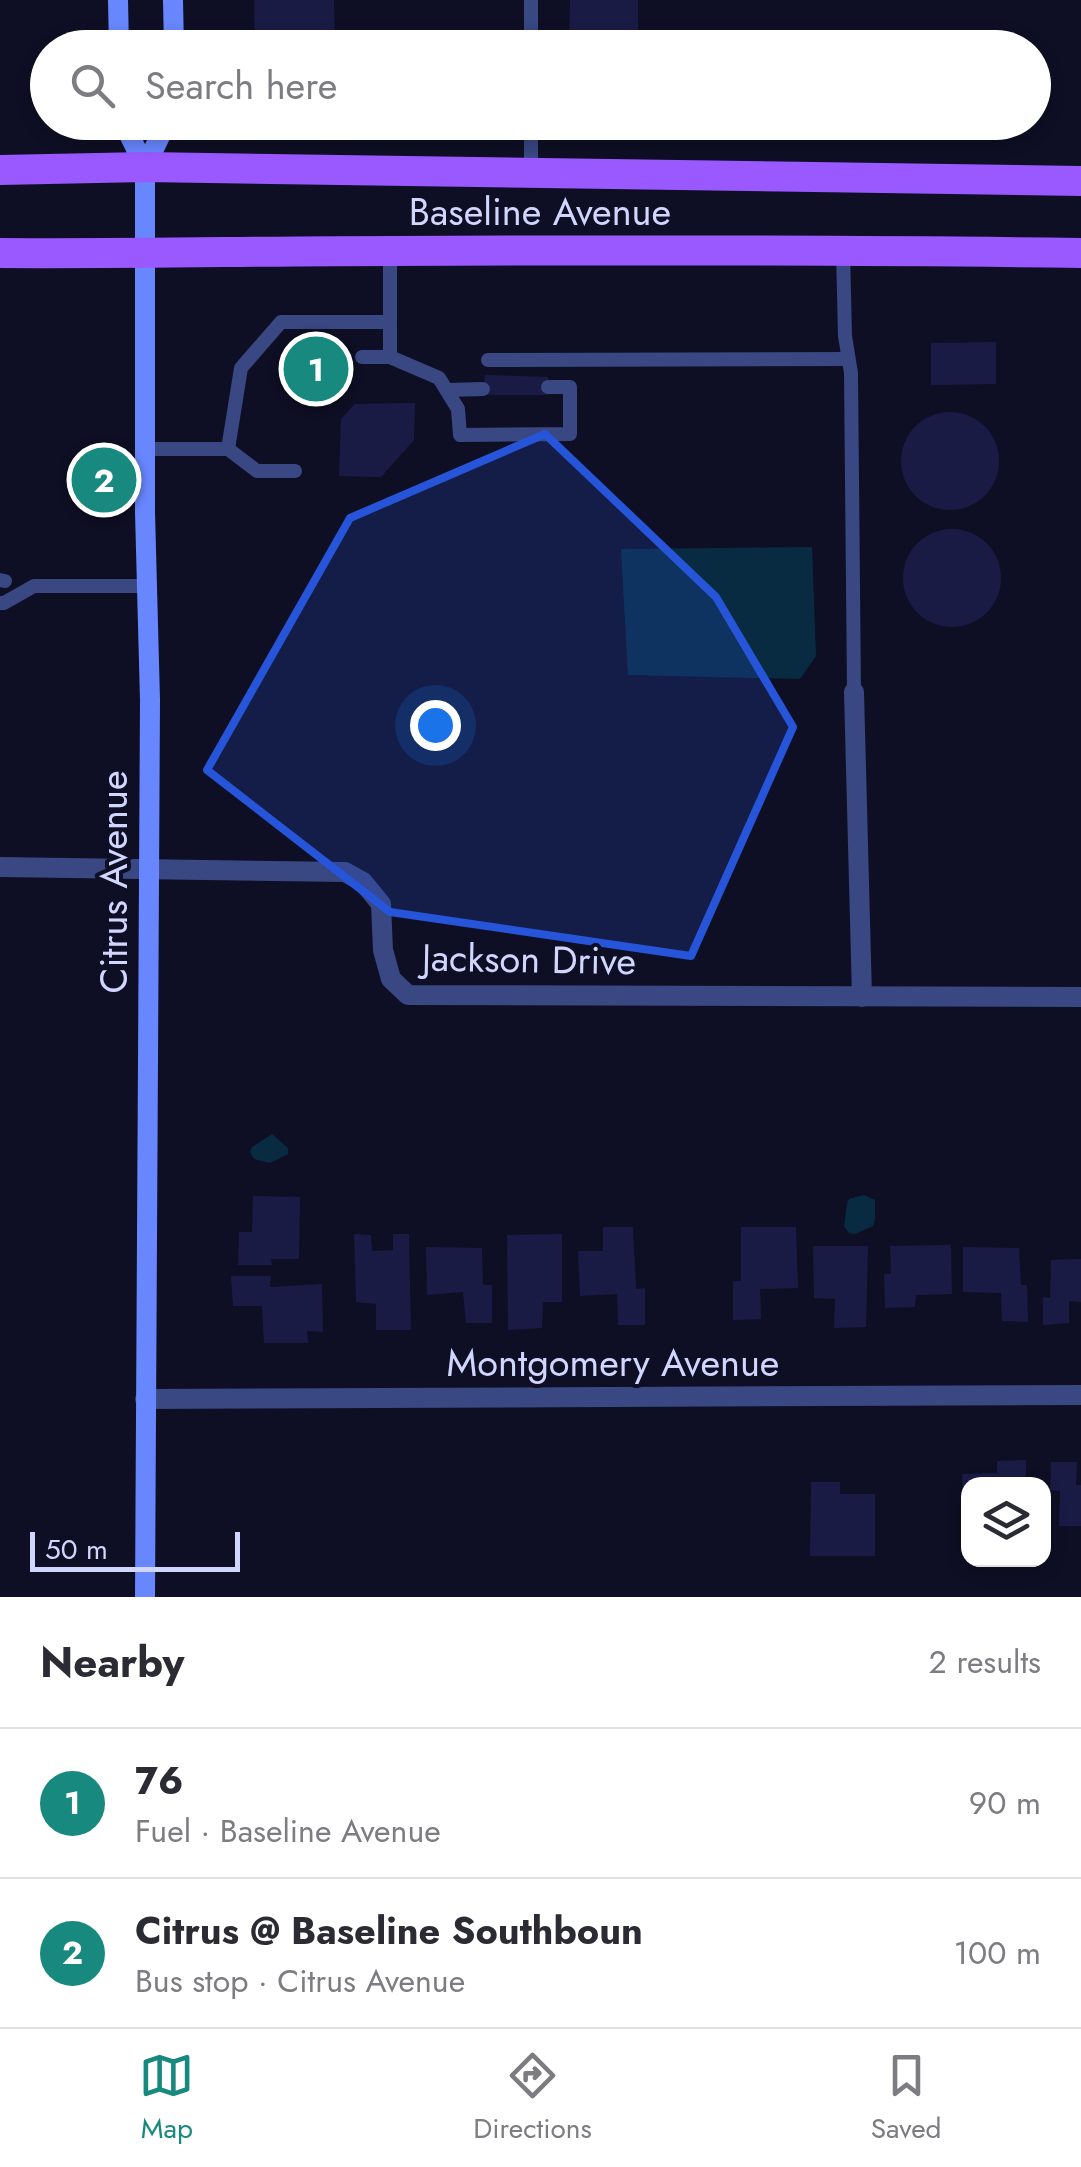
<!DOCTYPE html>
<meta charset="utf-8">
<style>
:root{--surface:#fff;--page:#f7f7f7;--text:#2b2b33;--muted:#7c7c81;--line:#e1e1e2;--accent:#18897e}
body{margin:0;font-family:Jost,sans-serif;background:var(--page);color:var(--text)}
.controls{position:absolute;right:30px;bottom:30px;display:grid;overflow:hidden;border-radius:20px;box-shadow:0 5px 15px #0003}
.controls button{width:90px;height:90px;display:grid;place-items:center;padding:0;border:0;border-bottom:2px solid var(--line);background:var(--surface);color:var(--text);font:50px sans-serif}
.scale{position:absolute;left:30px;bottom:25px;width:210px;box-sizing:border-box;padding-left:10px;border:5px solid #d1d6ff;border-top:0;font-size:28px;line-height:35px;white-space:nowrap;color:#d1d6ff;-webkit-text-stroke:8px #0e0f24;paint-order:stroke}
.you{position:absolute;left:435px;top:725px;width:35px;height:35px;margin:-25px;border:8px solid #fff;border-radius:50%;background:#1a73e8;box-shadow:0 0 0 15px #1a73e833}
.badge{display:grid;place-items:center;width:65px;height:65px;border-radius:50%;background:var(--accent);color:#fff;font-size:32px;font-weight:700}
.pin{position:absolute;translate:-50% -50%;border:5px solid #fff;box-shadow:0 2px 10px #0006}
.list{margin:0;padding:0;list-style:none}
h2{display:flex;justify-content:space-between;align-items:center;height:130px;margin:0;padding:0 40px;font-size:42px}
h2 small{font-size:32px;font-weight:400;color:var(--muted)}
.list li{display:grid;grid-template-columns:65px 1fr auto;gap:30px;align-items:center;box-sizing:border-box;height:150px;padding:0 40px;border-top:2px solid var(--line)}
.list b{display:block;font-size:38px;white-space:nowrap}
.list p{margin:0;font-size:32px;white-space:nowrap;color:var(--muted)}
.list em{font-size:32px;font-style:normal;color:var(--muted)}
.icon{flex:none;width:55px;height:55px;fill:none;stroke:currentColor;stroke-width:2;stroke-linecap:round;stroke-linejoin:round}
.map{position:relative;flex:none;width:1081px;height:1597px;overflow:hidden}
.search{position:absolute;background:var(--surface);box-shadow:0 5px 15px #0003;left:30px;right:30px;top:30px;height:110px;display:flex;align-items:center;gap:25px;box-sizing:border-box;padding:0 35px;border-radius:55px;color:var(--muted);font-size:38px}
.sheet{height:430px;background:var(--surface)}
nav{display:flex;justify-content:space-around;align-items:center;box-sizing:border-box;height:140px;border-top:2px solid var(--line);background:var(--surface);font-size:28px;color:var(--muted)}
nav a{display:grid;justify-items:center;gap:5px}
nav .on{color:var(--accent)}
.map>svg:first-child{display:block}
.water{fill:#092b41}
.building{fill:#1a1b45}
.lines{fill:none;stroke-linecap:round;stroke-linejoin:round}
.lane{stroke:#394783;stroke-width:14}
.street{stroke:#394783;stroke-width:20}
.secondary{stroke:#6887ff;stroke-width:20}
.primary{stroke:#9a58ff;stroke-width:30}
.marked{fill:#2655da;fill-opacity:0.2;stroke:#2655da;stroke-width:8;stroke-linejoin:round}
.labels{text-anchor:middle;dominant-baseline:central;stroke-width:8;stroke-linejoin:round;paint-order:stroke}
.street-label{font-size:38px;fill:#d1d6ff;stroke:#0e0f24}
</style>
<div class="map">
<svg width="1081" height="1597" viewBox="0 0 1081 1597">
<rect width="100%" height="100%" fill="#0e0f24"/>
<g class="water">
<polygon points="812,547 816,656 800,679 628,675 621,549"/>
<polygon points="272,1134 288,1148 288,1154 270,1163 254,1159 250,1152 252,1147"/>
<path d="M864,1195l11,5v19l-2,7 -18,8 -6,-1 -5,-7c2,-9 1,-19 5,-27z"/>
</g>
<g class="building">
<polygon points="254,0 334,0 335,48 255,48"/>
<polygon points="570,0 638,0 638,48 569,48"/>
<polygon points="996,342 996,384 931,385 931,343"/>
<polygon points="485,375 548,377 548,395 483,395"/>
<polygon points="415,403 414,440 381,477 339,476 341,419 355,404"/>
<circle cx="950" cy="461" r="49"/>
<circle cx="952" cy="578" r="49"/>
<polygon points="253,1196 300,1197 299,1259 271,1259 272,1265 238,1265 239,1232 252,1232"/>
<polygon points="603,1227 633,1227 636,1289 645,1288 645,1325 618,1325 617,1294 580,1296 578,1251 603,1251"/>
<polygon points="741,1227 796,1227 798,1288 760,1289 761,1319 733,1320 733,1281 741,1281"/>
<polygon points="354,1234 371,1235 372,1251 393,1250 393,1234 409,1234 411,1330 376,1330 376,1304 356,1302"/>
<polygon points="562,1234 562,1302 543,1302 542,1328 508,1330 507,1235"/>
<polygon points="951,1245 952,1294 916,1295 915,1307 885,1308 884,1274 891,1274 890,1246"/>
<polygon points="813,1246 868,1246 866,1327 834,1328 835,1299 814,1298"/>
<polygon points="426,1247 482,1248 483,1285 492,1285 492,1323 466,1323 463,1292 427,1295"/>
<polygon points="963,1247 1019,1248 1021,1285 1027,1285 1028,1322 1002,1321 1001,1293 963,1292"/>
<polygon points="1081,1259 1081,1302 1069,1301 1069,1323 1043,1325 1043,1297 1050,1298 1051,1260"/>
<polygon points="231,1276 271,1276 270,1287 322,1284 323,1332 307,1331 308,1343 264,1343 262,1306 233,1306"/>
<polygon points="1026,1460 1026,1484 968,1484 968,1526 963,1526 962,1474 997,1473 997,1461"/>
<polygon points="1051,1462 1077,1462 1076,1485 1081,1485 1081,1526 1059,1526 1060,1491 1050,1490"/>
<polygon points="811,1482 840,1482 840,1494 875,1494 875,1556 810,1556"/>
</g>
<g class="lines">
<g class="lane">
<polyline points="531,0 531,48"/>
<polyline points="531,122 531,172"/>
<polyline points="843,251 845,336 851,373 854,692"/>
<polyline points="390,322 390,357"/>
<polyline points="362,357 390,357 439,378 458,409 460,435 570,434 570,387 548,387"/>
<polyline points="488,360 848,359"/>
<polyline points="447,390 483,389"/>
<polyline points="145,449 228,449 241,368 281,322 390,322 390,251"/>
<polyline points="228,449 257,471 295,471"/>
<polyline points="0,580 5,581"/>
<polyline points="0,603 4,603 34,586 148,586"/>
</g>
<g class="street">
<polyline points="854,692 862,997"/>
<polyline points="0,867 345,872 363,882 381,904 383,950 391,979 408,995 1081,997"/>
<polyline points="145,1399 1081,1395"/>
</g>
<g class="secondary">
<polyline points="118,0 119,48"/>
<polyline points="173,0 174,48"/>
<polyline points="123,122 145,167"/>
<polyline points="145,1597 150,700 145,512 145,167 167,122"/>
</g>
<g class="primary">
<polyline points="0,170 145,167 1081,181"/>
<path d="M0,253c131,1 262,-2 393,-2 229,-1 459,-1 688,2"/>
</g>
</g>
<path class="marked" d="M545,434l171,163 77,130 -102,229 -301,-44 -183,-142 143,-252z"/>
<g class="labels">
<g class="street-label">
<text x="540" y="211">Baseline Avenue</text>
<text transform="translate(113 882) rotate(-90)">Citrus Avenue</text>
<text transform="translate(529 959) rotate(1)">Jackson Drive</text>
<text x="613" y="1362">Montgomery Avenue</text>
</g>
</g>
</svg>
<div class="controls">
<button><svg class="icon" aria-label="layers" viewBox="0 0 24 24"><path d="M12 4l9 5-9 5-9-5zM3 14l9 5 9-5"/></svg></button>
</div>
<div class="scale">50 m</div>
<div class="you"></div>
<div class="pin badge" style="left:316px;top:369px">1</div>
<div class="pin badge" style="left:104px;top:480px">2</div>
<div class="search"><svg class="icon" aria-label="search" viewBox="0 0 24 24"><circle cx="10" cy="10" r="6"/><path d="M15 15l6 6"/></svg>Search here</div>
</div>
<section class="sheet">
<h2>Nearby<small>2 results</small></h2>
<ul class="list">
<li><span class="badge">1</span><div><b>76</b><p>Fuel · Baseline Avenue</p></div><em>90 m</em></li>
<li><span class="badge">2</span><div><b>Citrus @ Baseline Southboun</b><p>Bus stop · Citrus Avenue</p></div><em>100 m</em></li>
</ul>
</section>
<nav>
<a class="on"><svg class="icon" aria-label="map" viewBox="0 0 24 24"><path d="M3 6l6-2 6 2 6-2v14l-6 2-6-2-6 2zM9 4v14M15 6v14"/></svg>Map</a>
<a><svg class="icon" aria-label="directions" viewBox="0 0 24 24"><path d="M12 3l9 9-9 9-9-9zM9 14v-3h6M13 9l2 2-2 2"/></svg>Directions</a>
<a><svg class="icon" aria-label="saved" viewBox="0 0 24 24"><path d="M7 4h10v16l-5-4-5 4z"/></svg>Saved</a>
</nav>
